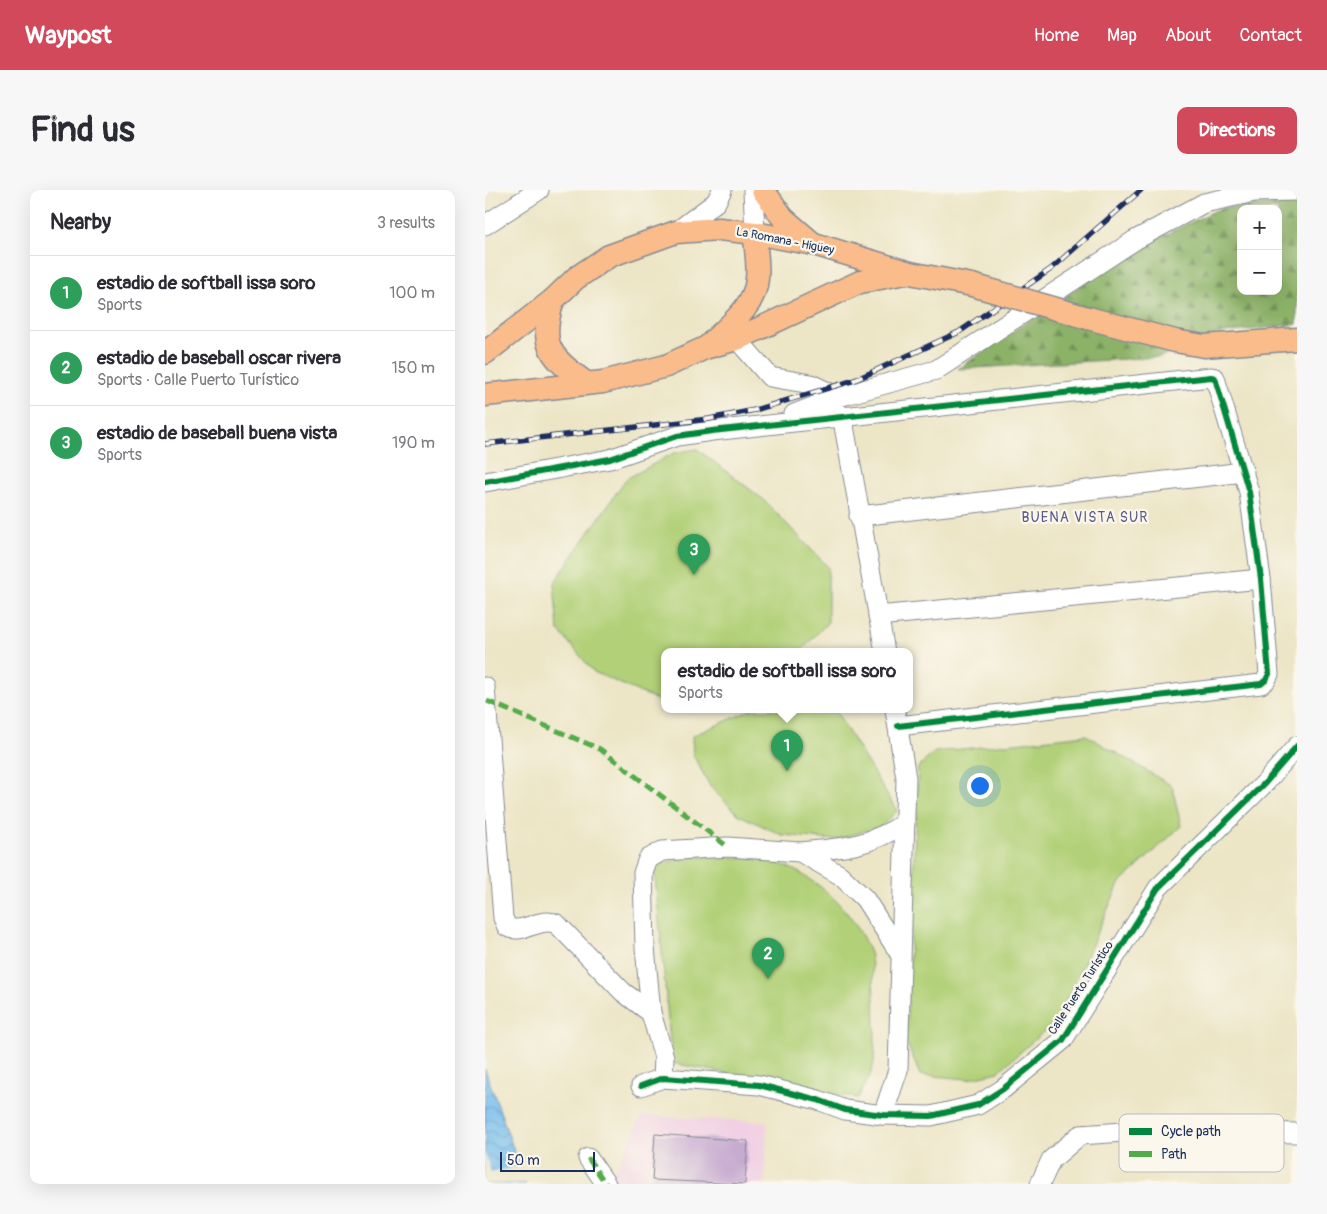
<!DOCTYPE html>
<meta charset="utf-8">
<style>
:root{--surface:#fff;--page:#f7f7f7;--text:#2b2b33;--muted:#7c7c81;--line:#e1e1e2;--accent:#d1495b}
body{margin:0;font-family:Pangolin,sans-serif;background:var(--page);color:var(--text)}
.controls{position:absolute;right:15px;top:15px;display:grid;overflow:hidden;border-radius:10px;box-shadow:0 5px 20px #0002}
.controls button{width:45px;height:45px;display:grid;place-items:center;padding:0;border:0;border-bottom:1px solid var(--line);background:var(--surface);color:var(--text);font:25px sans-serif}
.scale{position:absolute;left:15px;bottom:12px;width:95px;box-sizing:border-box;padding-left:5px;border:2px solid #1b2f5e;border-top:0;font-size:14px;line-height:18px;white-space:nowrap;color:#1b2f5e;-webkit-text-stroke:4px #fbf7ec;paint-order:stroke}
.you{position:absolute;left:494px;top:595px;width:18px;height:18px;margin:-12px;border:4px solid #fff;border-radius:50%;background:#1a73e8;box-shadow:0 0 0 8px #1a73e833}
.badge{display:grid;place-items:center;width:32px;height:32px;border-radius:50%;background:var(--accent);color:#fff;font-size:16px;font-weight:700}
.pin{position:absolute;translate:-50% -41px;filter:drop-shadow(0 1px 2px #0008)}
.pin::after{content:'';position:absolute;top:26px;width:18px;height:15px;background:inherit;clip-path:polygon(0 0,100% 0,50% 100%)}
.popup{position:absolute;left:176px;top:458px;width:252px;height:65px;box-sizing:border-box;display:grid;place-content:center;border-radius:10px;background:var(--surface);filter:drop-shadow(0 1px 4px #0005);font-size:16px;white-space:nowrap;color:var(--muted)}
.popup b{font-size:19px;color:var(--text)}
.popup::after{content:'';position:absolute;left:50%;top:100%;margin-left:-10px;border:10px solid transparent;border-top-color:var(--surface)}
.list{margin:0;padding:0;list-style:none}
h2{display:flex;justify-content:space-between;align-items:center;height:65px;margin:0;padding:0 20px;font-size:21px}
h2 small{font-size:16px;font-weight:400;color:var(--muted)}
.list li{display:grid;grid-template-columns:32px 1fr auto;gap:15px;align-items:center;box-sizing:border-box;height:75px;padding:0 20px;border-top:1px solid var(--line)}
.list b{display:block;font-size:19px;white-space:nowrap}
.list p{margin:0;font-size:16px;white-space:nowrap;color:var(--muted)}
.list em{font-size:16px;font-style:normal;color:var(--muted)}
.map{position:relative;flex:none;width:812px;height:994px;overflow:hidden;border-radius:10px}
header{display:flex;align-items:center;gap:30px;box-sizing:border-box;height:70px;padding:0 25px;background:var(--accent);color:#fff}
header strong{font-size:24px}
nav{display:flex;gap:28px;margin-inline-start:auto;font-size:18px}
.intro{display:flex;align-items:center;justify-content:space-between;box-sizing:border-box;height:120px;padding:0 30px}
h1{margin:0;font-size:35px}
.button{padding:12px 22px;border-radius:10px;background:var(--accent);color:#fff;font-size:18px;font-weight:700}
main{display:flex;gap:30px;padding:0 30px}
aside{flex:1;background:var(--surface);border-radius:10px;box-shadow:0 5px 20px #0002}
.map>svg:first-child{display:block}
.built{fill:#f1d0e3}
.forest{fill:url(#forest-firs);stroke:#547063;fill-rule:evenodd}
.green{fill:#b1d077;stroke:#66806a}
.water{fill:url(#water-waves);stroke:#4776a5}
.pier{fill:#ece5c6}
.building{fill:#c6aad0}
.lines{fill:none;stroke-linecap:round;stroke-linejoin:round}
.minor-casing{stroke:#848a92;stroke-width:21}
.major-casing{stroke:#848a92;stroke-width:25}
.minor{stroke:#fff;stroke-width:19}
.major{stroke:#fabc8b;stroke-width:22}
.rail-casing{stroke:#1b2f5e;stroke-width:5.5}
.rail{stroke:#fbf7ec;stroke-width:4;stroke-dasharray:11;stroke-linecap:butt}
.major-bridge-casing{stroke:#848a92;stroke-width:25;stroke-linecap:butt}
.major-bridge{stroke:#fabc8b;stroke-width:22}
.quiet{stroke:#52ab49;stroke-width:5;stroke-dasharray:10 5;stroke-linecap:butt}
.cycleway-casing{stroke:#fbf7ec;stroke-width:9}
.cycleway{stroke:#00873e;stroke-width:6}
.labels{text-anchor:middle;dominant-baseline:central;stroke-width:4.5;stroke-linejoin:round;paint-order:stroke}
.street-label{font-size:12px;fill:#1b2f5e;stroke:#fbf7ec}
.neighbourhood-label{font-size:14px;letter-spacing:1px;fill:#575a86;stroke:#fbf7ec}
.key{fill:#fbf7ec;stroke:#b8bbc1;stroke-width:1}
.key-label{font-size:14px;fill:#1b2f5e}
</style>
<header>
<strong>Waypost</strong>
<nav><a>Home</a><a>Map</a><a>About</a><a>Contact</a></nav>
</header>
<div class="intro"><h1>Find us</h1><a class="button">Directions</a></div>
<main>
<aside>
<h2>Nearby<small>3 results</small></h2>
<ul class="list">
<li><span class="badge" style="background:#2e9e5b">1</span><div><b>estadio de softball issa soro</b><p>Sports</p></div><em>100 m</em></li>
<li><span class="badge" style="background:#2e9e5b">2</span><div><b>estadio de baseball oscar rivera</b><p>Sports · Calle Puerto Turístico</p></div><em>150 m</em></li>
<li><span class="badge" style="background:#2e9e5b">3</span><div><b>estadio de baseball buena vista</b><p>Sports</p></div><em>190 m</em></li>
</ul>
</aside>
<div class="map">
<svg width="812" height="994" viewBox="0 0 812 994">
<defs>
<pattern id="forest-firs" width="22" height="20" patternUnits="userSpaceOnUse" patternTransform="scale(1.25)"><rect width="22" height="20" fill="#8cb268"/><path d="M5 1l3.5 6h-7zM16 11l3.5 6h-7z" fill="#729159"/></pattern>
<pattern id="water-waves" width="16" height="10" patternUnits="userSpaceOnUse" patternTransform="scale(1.25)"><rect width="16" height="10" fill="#73bcec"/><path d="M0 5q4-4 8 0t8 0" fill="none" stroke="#5e99c2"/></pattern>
</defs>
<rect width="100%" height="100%" fill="#fbf7ec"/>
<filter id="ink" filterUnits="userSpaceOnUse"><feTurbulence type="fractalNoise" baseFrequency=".02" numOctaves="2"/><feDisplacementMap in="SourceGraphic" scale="10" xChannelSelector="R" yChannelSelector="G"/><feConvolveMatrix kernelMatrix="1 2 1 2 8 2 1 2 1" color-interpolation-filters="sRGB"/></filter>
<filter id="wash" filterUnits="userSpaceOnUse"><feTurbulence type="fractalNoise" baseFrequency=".0096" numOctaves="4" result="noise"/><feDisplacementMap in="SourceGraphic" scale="20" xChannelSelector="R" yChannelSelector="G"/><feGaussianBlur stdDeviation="1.12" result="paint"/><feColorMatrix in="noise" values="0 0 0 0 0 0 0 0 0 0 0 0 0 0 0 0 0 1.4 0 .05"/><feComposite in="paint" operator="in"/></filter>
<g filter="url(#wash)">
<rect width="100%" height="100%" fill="#ece5c6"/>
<polygon class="built" points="157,926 282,932 280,994 107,994 131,979"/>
<path class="forest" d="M812,12v122l-81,10 -56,23 -202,12 173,-118 90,-43zM756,19h37v82h-37z"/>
<g class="green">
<polygon points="212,259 279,310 343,377 343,432 315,462 180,462 179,513 109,482 73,440 69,393 141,289 189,263"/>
<polygon points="266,520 350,520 412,621 397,636 350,650 297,645 254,625 226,598 208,565 207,546"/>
<polygon points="601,545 687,596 696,636 634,694 574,828 513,882 483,889 435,885 421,851 433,577 450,562"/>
<path d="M207,667c25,0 65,-2 88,7 39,14 75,49 90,89 4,12 7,101 3,114 -3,10 -10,21 -15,31l-186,-35 -18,-198z"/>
</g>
<polygon class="water" points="0,879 41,994 0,994"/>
<polygon class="pier" points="0,963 6,983 36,975 43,993 0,994"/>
<g id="blocks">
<polygon class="building" points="170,944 263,951 260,994 167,990"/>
</g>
</g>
<g filter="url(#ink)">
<use href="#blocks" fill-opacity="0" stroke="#848a92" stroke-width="1"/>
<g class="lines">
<defs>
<g id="minor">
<polyline points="268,0 270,43"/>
<polyline points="0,35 54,0"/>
<polyline points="191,42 231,12 237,0"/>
<polyline points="252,149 285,187 326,194 353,207"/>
<polyline points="309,224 353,207 451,180 650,50 719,13 770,2 812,1"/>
<polyline points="357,225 400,462"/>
<polyline points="0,292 125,269 192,246 227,241 726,187 730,188 764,302 776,389 784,484 781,490 776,494 413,536"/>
<polyline points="374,326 759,282"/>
<polyline points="393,426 776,389"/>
<path d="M0,497l18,231 4,9c17,8 33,-11 50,-3l66,68 28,21"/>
<path d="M315,662c42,-4 68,-5 105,-29"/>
<polyline points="178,888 179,867 166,823 160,757 158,683 163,669 177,661 243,657 315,662 355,685 380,709 415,764"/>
<polyline points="156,896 178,888 274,895 333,910 360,920 398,925 446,926 493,915 518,899 578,850 673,698 780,593 812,556"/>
<polyline points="398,925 413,880 421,588 410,520"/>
<polyline points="103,968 121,994"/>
<polyline points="555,994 566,970 595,945 668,940 812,943"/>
</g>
<g id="major">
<polyline points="278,0 298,28 326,52"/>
<path d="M68,110c-14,45 -4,56 33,83"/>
<polyline points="603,128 690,151 719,156 812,149"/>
<path d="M225,154c18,-18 45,-37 47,-65 2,-15 -2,-31 -2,-46"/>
<polyline points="0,163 68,110 91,88 124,66 191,42 234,39 270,43 329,54 425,83 487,95"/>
<polyline points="0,205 118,192 181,176 220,158 252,149 375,92 420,83"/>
</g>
</defs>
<use href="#minor" class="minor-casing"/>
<use href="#major" class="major-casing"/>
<use href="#minor" class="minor"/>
<use href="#major" class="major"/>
<defs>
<polyline id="rail" points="0,254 224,229 270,220 370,190 474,142 566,79 656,0"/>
</defs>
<use href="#rail" class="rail-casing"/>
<use href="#rail" class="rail"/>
<defs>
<polyline id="major-bridge" points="487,95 603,128"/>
</defs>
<use href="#major-bridge" class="major-bridge-casing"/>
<use href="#major-bridge" class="major-bridge"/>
<g class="quiet">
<polyline points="2,511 115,559 243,657"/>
<polyline points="103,968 121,994"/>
</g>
<defs>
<g id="cycleway">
<polyline points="0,292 125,269 192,246 227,241 726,187 730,188 764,302 776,389 784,484 781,490 776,494 413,536"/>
<polyline points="156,896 178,888 274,895 333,910 360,920 398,925 446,926 493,915 518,899 578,850 673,698 780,593 812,556"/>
</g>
</defs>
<use href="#cycleway" class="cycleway-casing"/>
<use href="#cycleway" class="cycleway"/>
</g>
</g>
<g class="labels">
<g class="street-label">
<text transform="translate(300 51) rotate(11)">La Romana - Higüey</text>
<text transform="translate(596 798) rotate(-57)">Calle Puerto Turístico</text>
</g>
<g class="neighbourhood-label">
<text x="600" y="327">BUENA VISTA SUR</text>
</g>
</g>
<rect x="634" y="924" width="165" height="58" rx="8" class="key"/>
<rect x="644" y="938" width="23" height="7" fill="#00873e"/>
<rect x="644" y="961" width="23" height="6" fill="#52ab49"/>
<g class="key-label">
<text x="676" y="946">Cycle path</text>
<text x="676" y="969">Path</text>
</g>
</svg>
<div class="controls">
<button>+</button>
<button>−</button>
</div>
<div class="scale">50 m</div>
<div class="you"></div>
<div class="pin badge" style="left:302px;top:581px;background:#2e9e5b">1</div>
<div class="popup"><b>estadio de softball issa soro</b>Sports</div>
<div class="pin badge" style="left:283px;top:789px;background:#2e9e5b">2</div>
<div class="pin badge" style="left:209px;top:385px;background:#2e9e5b">3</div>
</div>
</main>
